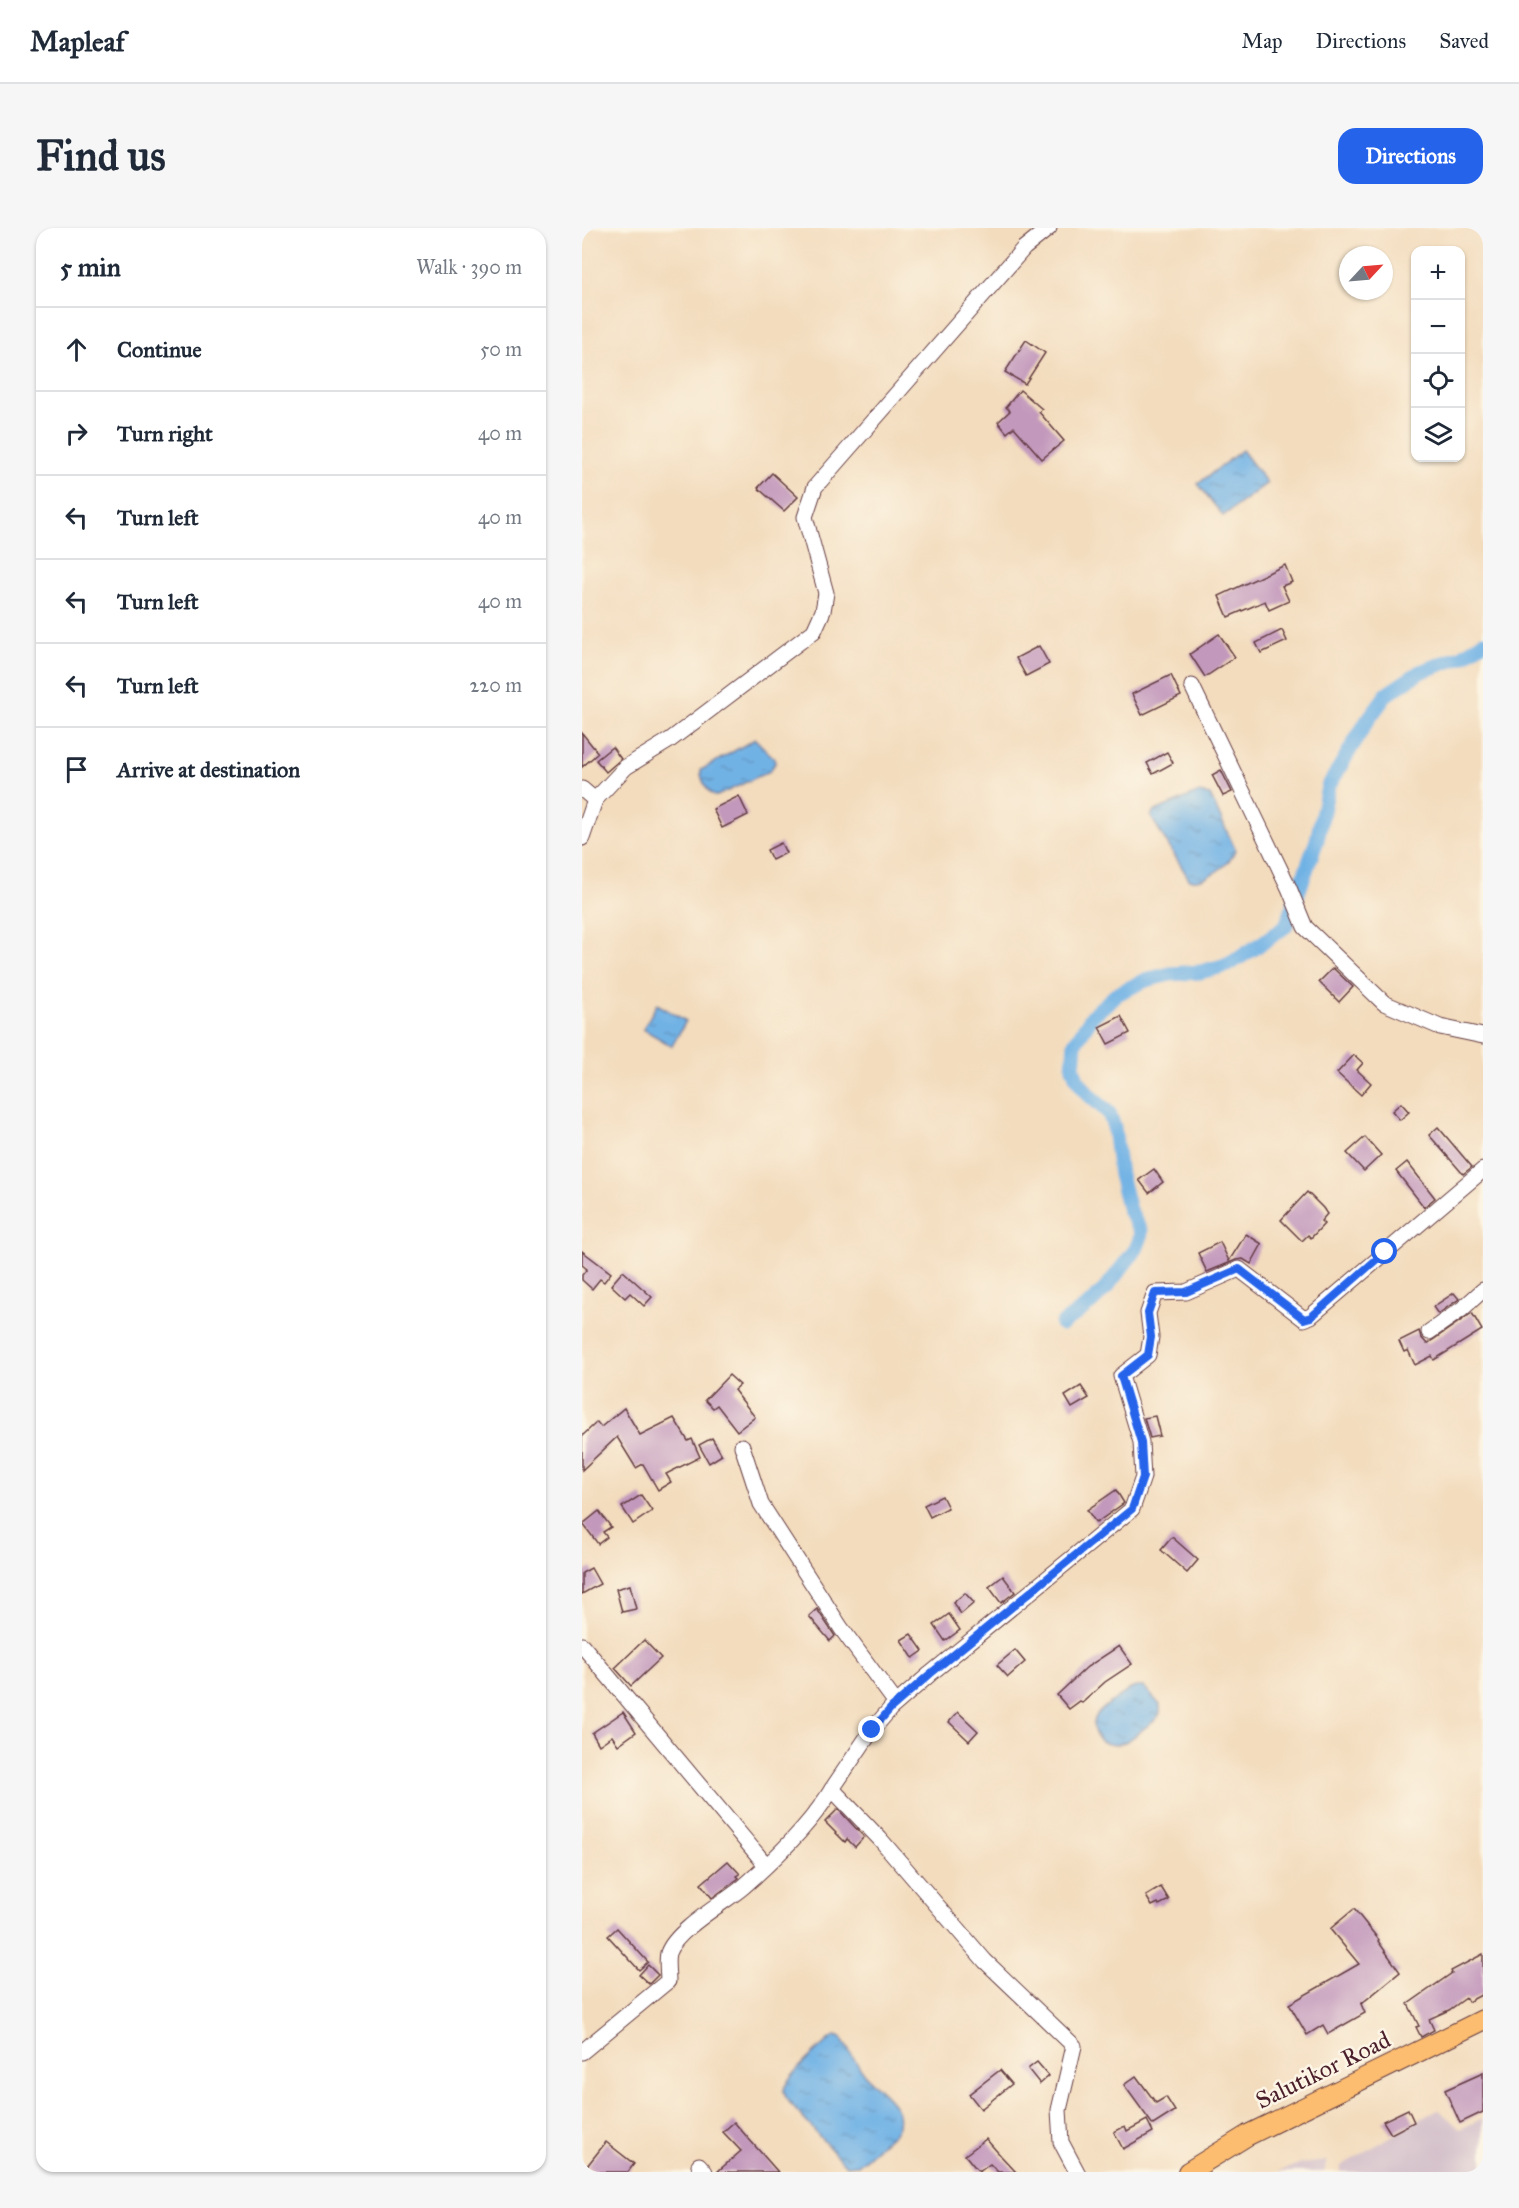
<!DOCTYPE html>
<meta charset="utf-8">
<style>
:root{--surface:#fff;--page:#f6f6f7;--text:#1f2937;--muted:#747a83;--line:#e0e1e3;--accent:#2563eb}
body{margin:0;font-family:"IM FELL Great Primer",serif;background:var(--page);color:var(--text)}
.controls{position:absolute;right:18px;top:18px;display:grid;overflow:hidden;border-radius:12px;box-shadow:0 2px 4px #0004}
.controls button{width:54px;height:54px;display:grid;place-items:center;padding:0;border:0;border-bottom:2px solid var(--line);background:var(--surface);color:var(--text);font:30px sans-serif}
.compass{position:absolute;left:757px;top:18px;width:54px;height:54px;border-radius:50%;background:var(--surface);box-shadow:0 2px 4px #0004;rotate:64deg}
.stop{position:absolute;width:18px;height:18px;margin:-14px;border:4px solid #2563eb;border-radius:50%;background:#fff}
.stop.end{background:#2563eb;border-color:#fff;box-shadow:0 2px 6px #0008}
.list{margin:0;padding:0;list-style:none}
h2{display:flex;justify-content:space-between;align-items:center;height:78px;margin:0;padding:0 24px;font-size:26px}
h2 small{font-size:20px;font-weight:400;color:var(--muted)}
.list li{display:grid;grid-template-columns:39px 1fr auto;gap:18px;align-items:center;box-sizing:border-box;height:84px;padding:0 24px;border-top:2px solid var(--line)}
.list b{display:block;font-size:22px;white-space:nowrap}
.list em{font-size:20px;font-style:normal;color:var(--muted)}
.icon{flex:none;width:33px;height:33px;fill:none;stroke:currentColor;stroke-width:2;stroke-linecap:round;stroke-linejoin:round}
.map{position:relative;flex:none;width:901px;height:1944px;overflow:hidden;border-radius:18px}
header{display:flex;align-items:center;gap:36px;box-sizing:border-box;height:84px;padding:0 30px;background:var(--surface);border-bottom:2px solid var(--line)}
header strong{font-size:28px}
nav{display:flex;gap:33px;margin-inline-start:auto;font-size:21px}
.intro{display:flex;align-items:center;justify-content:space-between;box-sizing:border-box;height:144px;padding:0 36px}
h1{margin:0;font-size:42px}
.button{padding:15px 27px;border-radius:18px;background:var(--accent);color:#fff;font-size:21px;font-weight:700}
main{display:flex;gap:36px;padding:0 36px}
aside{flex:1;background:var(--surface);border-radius:18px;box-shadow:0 2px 4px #0004}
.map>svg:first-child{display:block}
.industrial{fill:#d1bdc9}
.water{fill:url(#water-ripples);stroke:#5e6888;stroke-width:1.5}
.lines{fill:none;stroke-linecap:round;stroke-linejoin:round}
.canal{stroke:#71b2e5;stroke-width:15}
.building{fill:#c298bc}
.minor-casing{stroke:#633b41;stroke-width:17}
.major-casing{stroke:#633b41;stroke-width:22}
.minor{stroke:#fff;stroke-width:15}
.major{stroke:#fcbd6f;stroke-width:20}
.route{stroke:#2563eb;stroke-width:8}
.labels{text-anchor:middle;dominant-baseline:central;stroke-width:5;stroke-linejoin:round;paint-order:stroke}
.street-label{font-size:24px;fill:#4a1f2b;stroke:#fcf5e5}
</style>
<header>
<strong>Mapleaf</strong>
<nav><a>Map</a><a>Directions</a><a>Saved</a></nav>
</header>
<div class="intro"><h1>Find us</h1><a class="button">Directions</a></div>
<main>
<aside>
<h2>5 min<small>Walk · 390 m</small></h2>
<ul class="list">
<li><svg class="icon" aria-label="ahead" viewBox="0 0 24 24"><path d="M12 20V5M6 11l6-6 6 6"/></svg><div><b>Continue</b></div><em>50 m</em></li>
<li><svg class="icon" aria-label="right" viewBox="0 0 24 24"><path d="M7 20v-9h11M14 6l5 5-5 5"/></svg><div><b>Turn right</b></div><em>40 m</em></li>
<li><svg class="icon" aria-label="left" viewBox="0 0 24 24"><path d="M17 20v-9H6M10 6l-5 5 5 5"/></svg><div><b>Turn left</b></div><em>40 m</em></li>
<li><svg class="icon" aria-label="left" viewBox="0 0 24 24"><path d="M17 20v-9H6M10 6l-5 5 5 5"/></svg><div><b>Turn left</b></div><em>40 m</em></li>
<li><svg class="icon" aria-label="left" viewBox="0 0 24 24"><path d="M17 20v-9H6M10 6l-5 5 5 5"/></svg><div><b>Turn left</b></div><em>220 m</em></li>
<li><svg class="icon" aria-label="arrive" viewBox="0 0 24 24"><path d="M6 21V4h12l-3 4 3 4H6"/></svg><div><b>Arrive at destination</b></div></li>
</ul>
</aside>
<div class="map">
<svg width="901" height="1944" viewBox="0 0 901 1944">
<defs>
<pattern id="water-ripples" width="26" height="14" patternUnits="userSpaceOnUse" patternTransform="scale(1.5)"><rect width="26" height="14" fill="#71b2e5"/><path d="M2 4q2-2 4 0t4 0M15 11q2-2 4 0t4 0" fill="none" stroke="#5f90ba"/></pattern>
</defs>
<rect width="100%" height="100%" fill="#fcf5e5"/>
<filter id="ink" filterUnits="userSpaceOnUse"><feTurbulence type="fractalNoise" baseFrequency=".0167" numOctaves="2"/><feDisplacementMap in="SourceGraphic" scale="12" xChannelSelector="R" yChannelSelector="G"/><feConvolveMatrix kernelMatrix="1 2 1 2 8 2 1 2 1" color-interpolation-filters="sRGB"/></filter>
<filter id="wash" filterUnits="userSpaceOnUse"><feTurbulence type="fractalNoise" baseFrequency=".008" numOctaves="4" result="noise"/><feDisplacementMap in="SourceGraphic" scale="24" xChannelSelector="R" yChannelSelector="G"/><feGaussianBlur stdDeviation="1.35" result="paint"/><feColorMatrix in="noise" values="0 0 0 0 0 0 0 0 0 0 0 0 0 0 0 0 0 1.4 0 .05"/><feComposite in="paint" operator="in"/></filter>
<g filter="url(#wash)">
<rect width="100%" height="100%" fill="#f3dcbd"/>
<g class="industrial">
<polygon points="856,1881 878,1901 901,1890 901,1944 758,1944 759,1938"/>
<polygon points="746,1933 742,1944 696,1944 717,1936"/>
</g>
<g class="water">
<polygon points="660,222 685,255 641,288 616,256"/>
<path d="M173,511l19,19 1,5 -5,8 -53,25h-3c-7,-5 -14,-18 -13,-26z"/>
<path d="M615,565l13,2 25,54c-1,14 -33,36 -46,30l-38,-62 2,-5z"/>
<polygon points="75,776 104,793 90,818 61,801"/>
<path d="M555,1459h7l16,18v8l-3,5c-11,8 -23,21 -35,25 -17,7 -37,-10 -25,-28 7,-10 23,-18 33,-26z"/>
<path d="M253,1808l6,2c8,12 15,25 23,36 14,17 44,31 32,57l-38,34 -12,1 -59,-66c-1,-3 -3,-6 -3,-9 0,-13 34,-41 44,-51z"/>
</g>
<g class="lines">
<polyline class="canal" points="480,1096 510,1074 524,1060 554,1021 558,1011 559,1004 547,982 538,947 532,899 527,885 506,866 495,851 491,840 493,815 511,787 535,766 564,752 588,746 618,744 645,737 676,718 704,698 735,612 746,559 785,493 805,466 838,444 881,428 901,414"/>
</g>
<g id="blocks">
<g class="building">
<polygon points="444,112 463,125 443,156 423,144"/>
<polygon points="438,162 460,181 457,184 482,213 460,231 432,199 425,205 416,194 428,183 424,179"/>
<polygon points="190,245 216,269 202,283 176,260"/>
<polygon points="703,337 710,354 700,358 707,373 687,382 683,373 646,389 637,368"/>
<polygon points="700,402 705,413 679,425 674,415"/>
<polygon points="637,406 653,429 623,449 608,426"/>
<polygon points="457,418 467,436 444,448 434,430"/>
<polygon points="589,447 599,468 560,487 550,466"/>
<polygon points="0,505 16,525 0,539"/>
<polygon points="30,519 39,531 24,544 14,532"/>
<polygon points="585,524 591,535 571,546 565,535"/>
<polygon points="639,542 650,564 641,568 630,547"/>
<polygon points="157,568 166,587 140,600 131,581"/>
<polygon points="199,615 204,625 190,632 185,622"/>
<polygon points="751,740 771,759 757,774 737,754"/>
<polygon points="539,788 548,805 526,816 517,799"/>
<polygon points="772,827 781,835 775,842 789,855 779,867 755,845"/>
<polygon points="819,875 827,884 818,892 810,883"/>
<polygon points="856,899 890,939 881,946 847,907"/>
<polygon points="783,909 799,927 782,943 765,925"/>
<polygon points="825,934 853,970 842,979 814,943"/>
<polygon points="572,941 581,954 567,965 557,952"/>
<polygon points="725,964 741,980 745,986 739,993 742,996 729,1010 726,1007 720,1013 699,992"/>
<polygon points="664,1006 680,1016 669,1036 661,1031 654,1032 625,1044 616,1025 638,1014 647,1033"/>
<polygon points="0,1023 29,1045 22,1054 18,1051 10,1061 0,1052 0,1047 5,1041 0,1037"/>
<polygon points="41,1043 70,1069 62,1078 48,1065 43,1070 29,1057"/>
<polygon points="872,1065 877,1071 856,1086 851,1079"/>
<polygon points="890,1085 900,1102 852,1132 850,1128 833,1137 826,1122 822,1124 817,1113 837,1103 839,1109 845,1116"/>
<polygon points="147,1147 158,1157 152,1162 173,1189 155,1203 135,1177 131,1180 123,1172"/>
<polygon points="499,1158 507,1170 490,1180 483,1168"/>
<polygon points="42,1180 58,1207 92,1190 106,1213 110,1211 118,1229 84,1246 89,1254 76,1262 61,1236 54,1240 35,1209 0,1242 0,1208 15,1194 19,1199"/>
<polygon points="573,1188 578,1208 568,1210 562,1190"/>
<polygon points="130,1210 140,1227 127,1235 117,1217"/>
<polygon points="534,1262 542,1275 514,1295 505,1282"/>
<polygon points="59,1267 70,1283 51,1296 40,1279"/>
<polygon points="360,1268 366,1280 348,1289 342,1277"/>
<polygon points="17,1283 29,1299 21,1304 25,1309 16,1316 1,1296"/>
<polygon points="590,1309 616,1332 605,1345 579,1322"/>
<polygon points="9,1340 18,1356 0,1366 0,1345"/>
<polygon points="421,1348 433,1364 419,1375 407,1359"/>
<polygon points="48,1357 54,1381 40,1384 34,1361"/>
<polygon points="383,1365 392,1375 379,1386 371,1375"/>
<polygon points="235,1381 253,1408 248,1413 227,1388"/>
<polygon points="367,1386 378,1402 363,1413 352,1397"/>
<polygon points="329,1406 341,1423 331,1430 319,1412"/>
<polygon points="62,1412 79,1430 49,1458 33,1440"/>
<polygon points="537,1418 550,1436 523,1454 500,1475 498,1473 487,1481 475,1467 505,1439"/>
<polygon points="433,1422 443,1434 426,1449 415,1437"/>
<polygon points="41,1484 54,1504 36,1517 30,1508 17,1517 10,1505"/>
<polygon points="376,1484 396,1503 387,1513 367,1494"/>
<polygon points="256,1581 282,1609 273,1619 265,1611 263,1614 243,1594"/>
<polygon points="146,1633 158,1646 155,1648 157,1650 130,1670 119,1656"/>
<polygon points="579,1659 587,1672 577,1677 576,1675 570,1678 564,1668"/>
<polygon points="772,1681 797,1712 796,1713 818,1744 779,1776 783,1785 746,1806 741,1797 725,1807 707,1776 777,1736 748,1701"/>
<polygon points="35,1700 66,1734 57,1742 26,1708"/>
<polygon points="901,1726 901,1766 886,1774 884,1770 867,1782 847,1791 852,1802 839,1809 834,1799 837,1798 826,1776 870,1745 869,1743"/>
<polygon points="66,1737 76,1747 67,1756 57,1747"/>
<polygon points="455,1834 467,1848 458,1856 446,1841"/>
<polygon points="418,1842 430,1856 399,1881 387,1866"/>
<polygon points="901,1845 901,1884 878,1895 863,1862"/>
<polygon points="554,1848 574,1875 584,1869 593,1883 571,1897 542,1857"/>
<polygon points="826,1881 832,1894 809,1906 801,1893"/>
<polygon points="565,1892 571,1904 541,1921 532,1904 543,1898 545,1903"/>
<polygon points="152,1894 196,1944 135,1944 159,1923 141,1904"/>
<polygon points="404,1911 419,1928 434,1944 416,1944 408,1936 397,1944 383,1927"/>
<polygon points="24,1914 52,1936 46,1944 12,1944 5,1938"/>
</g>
</g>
</g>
<g filter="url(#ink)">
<use href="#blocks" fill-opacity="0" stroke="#633b41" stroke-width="1.5"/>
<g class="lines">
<defs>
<g id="minor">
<polyline points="610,458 707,660 723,699 802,775 858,799 901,808"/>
<polyline points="0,561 13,572"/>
<polyline points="0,610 13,572 44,539 88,512 232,403 241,383 244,365 223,289 233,259 442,20 467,0"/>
<polyline points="847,1104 880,1081 901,1062"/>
<polyline points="160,1218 179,1276 259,1400 314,1475"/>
<polyline points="0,1417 184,1637"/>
<polyline points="250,1561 290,1502 309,1480 348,1446 550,1281 561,1249 559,1214 539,1148 566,1127 569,1109 566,1085 573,1065 604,1064 657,1041 722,1091 729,1088 901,942"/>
<path d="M0,1824l86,-71c0,-8 -2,-20 0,-28 8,-23 56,-50 75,-66 31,-27 68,-63 89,-98l48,50 105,122 89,85 -15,64 2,32 16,30"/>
<polyline points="117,1937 123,1944"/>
</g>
<polyline id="major" points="606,1944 666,1907 901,1792"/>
</defs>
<use href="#minor" class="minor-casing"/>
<use href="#major" class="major-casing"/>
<use href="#minor" class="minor"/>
<use href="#major" class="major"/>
</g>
</g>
<g class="lines" filter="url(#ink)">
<polyline class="route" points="290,1502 309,1480 348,1446 550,1281 561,1249 559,1214 539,1148 566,1127 569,1109 566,1085 573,1065 604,1064 657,1041 722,1091 729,1089 803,1024"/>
</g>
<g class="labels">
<g class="street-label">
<text transform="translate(741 1842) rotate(-26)">Salutikor Road</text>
</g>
</g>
</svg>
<div class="controls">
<button>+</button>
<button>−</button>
<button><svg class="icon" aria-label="locate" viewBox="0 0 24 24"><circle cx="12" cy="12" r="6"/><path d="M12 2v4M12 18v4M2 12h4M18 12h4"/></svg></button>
<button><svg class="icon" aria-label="layers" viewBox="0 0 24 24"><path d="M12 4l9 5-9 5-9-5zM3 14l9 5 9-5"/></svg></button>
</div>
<svg class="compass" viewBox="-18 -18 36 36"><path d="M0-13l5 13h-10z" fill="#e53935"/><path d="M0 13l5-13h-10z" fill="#747a83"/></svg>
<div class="stop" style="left:803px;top:1024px"></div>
<div class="stop end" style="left:290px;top:1502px"></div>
</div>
</main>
